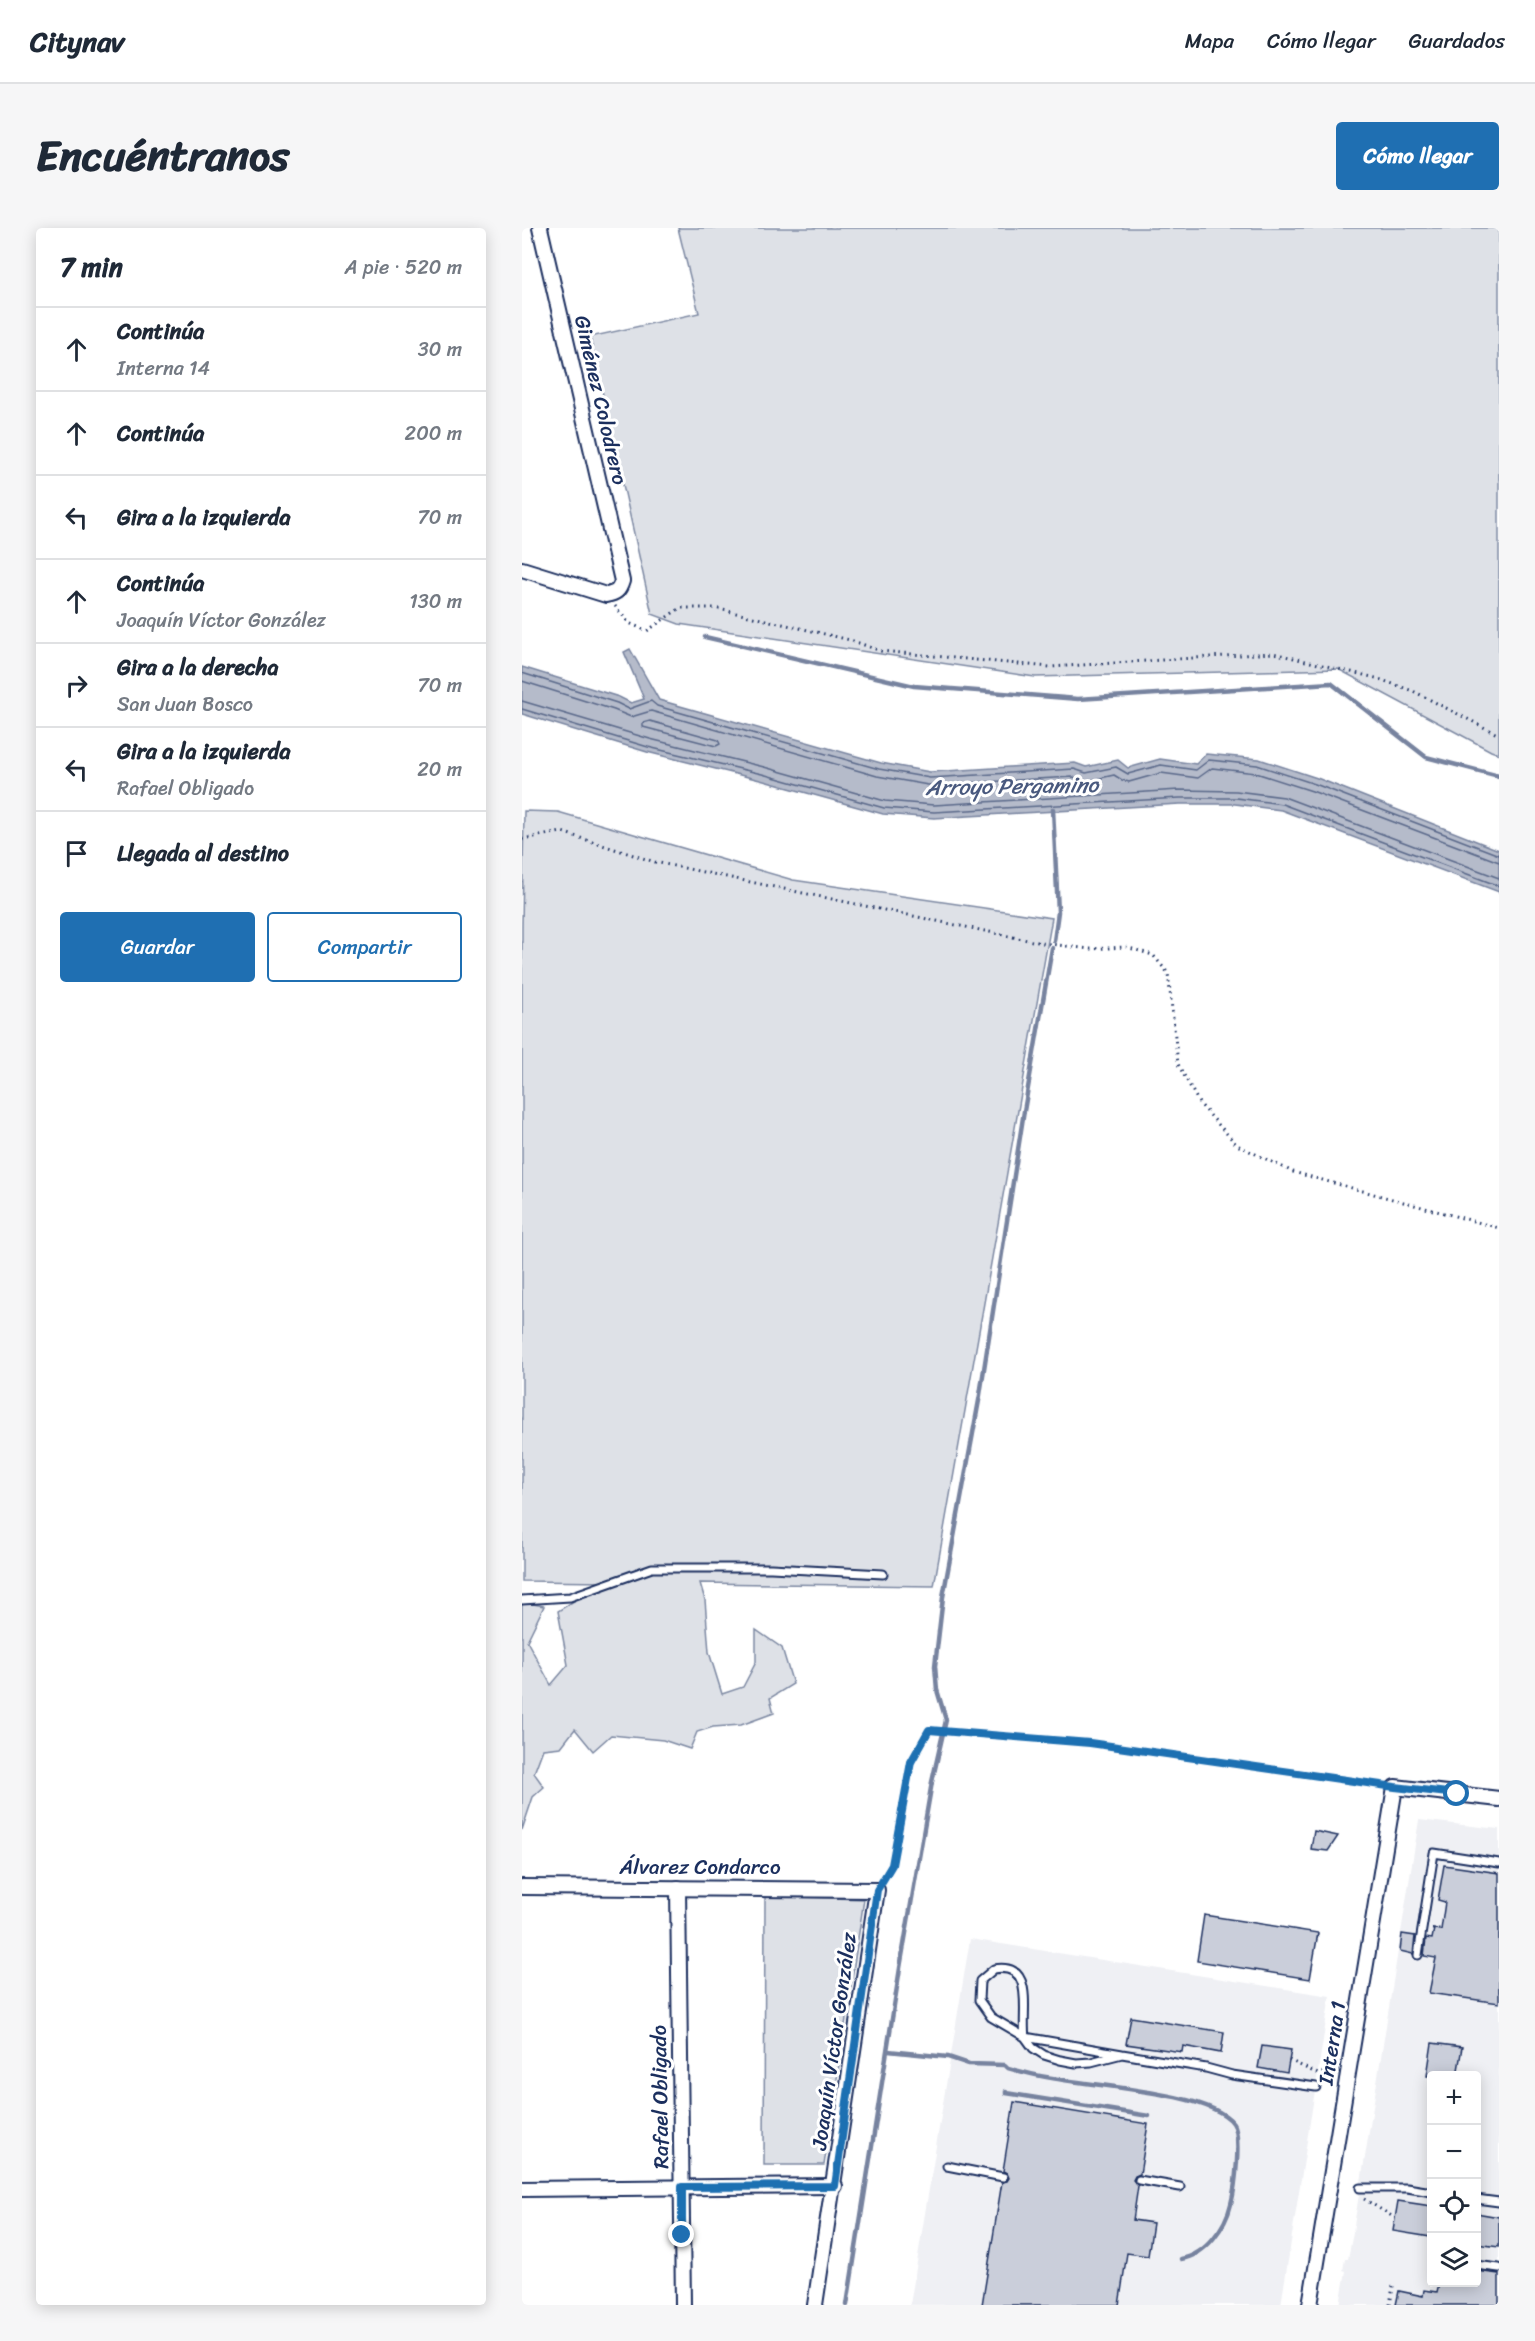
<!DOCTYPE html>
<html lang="es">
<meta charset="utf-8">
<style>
:root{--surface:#fff;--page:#f6f6f7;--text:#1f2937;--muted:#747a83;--line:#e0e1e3;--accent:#1f6fb2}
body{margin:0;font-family:Sriracha,sans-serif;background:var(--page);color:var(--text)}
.controls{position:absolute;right:18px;bottom:18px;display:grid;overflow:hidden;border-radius:6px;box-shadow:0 3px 15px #0003}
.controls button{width:54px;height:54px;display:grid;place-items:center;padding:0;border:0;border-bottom:2px solid var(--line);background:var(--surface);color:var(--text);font:30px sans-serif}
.stop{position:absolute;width:18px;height:18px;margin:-14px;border:4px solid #1f6fb2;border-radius:50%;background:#fff}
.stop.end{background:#1f6fb2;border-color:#fff;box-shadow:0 2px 6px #0008}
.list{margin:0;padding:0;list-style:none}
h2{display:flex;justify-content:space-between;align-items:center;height:78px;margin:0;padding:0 24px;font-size:26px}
h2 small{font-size:20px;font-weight:400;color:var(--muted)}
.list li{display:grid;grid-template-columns:39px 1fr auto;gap:18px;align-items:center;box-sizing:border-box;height:84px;padding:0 24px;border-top:2px solid var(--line)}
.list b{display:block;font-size:22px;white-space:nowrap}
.list p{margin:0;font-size:20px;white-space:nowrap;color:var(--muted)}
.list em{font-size:20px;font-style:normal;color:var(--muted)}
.actions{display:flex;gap:12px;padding:18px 24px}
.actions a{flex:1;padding:14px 0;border:2px solid var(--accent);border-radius:6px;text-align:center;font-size:21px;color:var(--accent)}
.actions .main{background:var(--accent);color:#fff}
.icon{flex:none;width:33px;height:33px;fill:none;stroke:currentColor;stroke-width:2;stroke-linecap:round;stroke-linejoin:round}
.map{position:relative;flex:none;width:977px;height:2077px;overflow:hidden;border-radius:6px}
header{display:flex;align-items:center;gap:36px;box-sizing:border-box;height:84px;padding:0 30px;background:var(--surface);border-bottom:2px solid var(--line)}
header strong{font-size:28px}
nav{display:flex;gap:33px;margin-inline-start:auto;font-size:21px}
.intro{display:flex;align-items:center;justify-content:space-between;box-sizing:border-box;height:144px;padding:0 36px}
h1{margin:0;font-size:42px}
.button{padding:15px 27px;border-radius:6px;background:var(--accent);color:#fff;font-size:21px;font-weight:700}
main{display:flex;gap:36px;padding:0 36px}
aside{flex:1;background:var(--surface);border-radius:6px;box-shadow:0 3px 15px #0003}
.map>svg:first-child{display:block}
.built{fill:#eff0f4;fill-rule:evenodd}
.green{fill:#dee1e7;stroke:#7c88a2;stroke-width:1.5}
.water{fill:#b5bbca;stroke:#77839f;stroke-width:1.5}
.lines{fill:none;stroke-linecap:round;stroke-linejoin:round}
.shore{stroke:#596789;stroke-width:1.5}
.stream{stroke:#77839f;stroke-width:4.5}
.building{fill:#caceda;stroke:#1b2f5e;stroke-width:1.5}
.lane-casing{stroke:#1b2f5e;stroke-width:11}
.street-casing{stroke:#1b2f5e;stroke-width:18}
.path{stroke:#1b2f5e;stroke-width:3;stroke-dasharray:1.5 4.5;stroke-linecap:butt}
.lane{stroke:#fff;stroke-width:7}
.street{stroke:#fff;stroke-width:14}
.route{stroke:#1f6fb2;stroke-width:8}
.labels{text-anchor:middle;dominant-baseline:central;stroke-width:6;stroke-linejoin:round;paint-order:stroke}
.street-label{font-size:21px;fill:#1b2f5e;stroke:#fff}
.water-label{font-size:22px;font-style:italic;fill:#49597e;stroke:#fff}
</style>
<header>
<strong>Citynav</strong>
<nav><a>Mapa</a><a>Cómo llegar</a><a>Guardados</a></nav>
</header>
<div class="intro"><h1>Encuéntranos</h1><a class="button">Cómo llegar</a></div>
<main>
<aside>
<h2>7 min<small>A pie · 520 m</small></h2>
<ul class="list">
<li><svg class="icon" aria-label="ahead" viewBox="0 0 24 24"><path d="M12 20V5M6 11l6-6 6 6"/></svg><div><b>Continúa</b><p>Interna 14</p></div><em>30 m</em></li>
<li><svg class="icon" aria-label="ahead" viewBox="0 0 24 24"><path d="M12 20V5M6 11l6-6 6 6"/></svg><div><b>Continúa</b></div><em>200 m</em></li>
<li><svg class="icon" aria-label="left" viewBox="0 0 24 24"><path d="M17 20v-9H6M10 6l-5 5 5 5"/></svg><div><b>Gira a la izquierda</b></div><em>70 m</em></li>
<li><svg class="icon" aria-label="ahead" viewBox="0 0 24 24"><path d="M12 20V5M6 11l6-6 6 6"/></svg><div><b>Continúa</b><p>Joaquín Víctor González</p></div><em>130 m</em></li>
<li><svg class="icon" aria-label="right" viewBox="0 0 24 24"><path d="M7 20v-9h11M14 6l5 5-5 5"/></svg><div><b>Gira a la derecha</b><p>San Juan Bosco</p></div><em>70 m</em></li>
<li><svg class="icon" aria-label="left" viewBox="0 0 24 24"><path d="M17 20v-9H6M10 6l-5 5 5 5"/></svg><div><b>Gira a la izquierda</b><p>Rafael Obligado</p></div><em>20 m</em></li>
<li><svg class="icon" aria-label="arrive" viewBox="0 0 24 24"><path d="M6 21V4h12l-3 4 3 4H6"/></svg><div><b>Llegada al destino</b></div></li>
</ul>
<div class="actions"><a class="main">Guardar</a><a>Compartir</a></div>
</aside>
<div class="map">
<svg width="977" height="2077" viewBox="0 0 977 2077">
<rect width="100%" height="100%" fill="#fff"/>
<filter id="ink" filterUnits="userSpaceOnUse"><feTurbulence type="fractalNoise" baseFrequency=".0167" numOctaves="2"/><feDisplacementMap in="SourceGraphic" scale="12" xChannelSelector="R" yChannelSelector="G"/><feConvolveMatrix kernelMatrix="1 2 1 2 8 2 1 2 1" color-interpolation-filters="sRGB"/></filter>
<g filter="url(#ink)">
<g class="built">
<path d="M897,1592l80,9v476h-159l6,-34 -3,-1 2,-11h3l4,-21zM910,1848h44v206h-44z"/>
<polygon points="448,1711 808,1768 759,2077 388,2077"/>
</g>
<g class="green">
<polygon points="156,0 977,0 977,526 969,523 816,441 513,449 157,396 130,386 68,109 177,85"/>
<polygon points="2,583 36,584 271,652 530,690 412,1358 178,1355 183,1372 187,1424 200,1466 221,1459 234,1434 234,1402 260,1420 271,1456 248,1470 252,1485 219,1497 191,1499 175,1504 168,1521 141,1512 89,1507 71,1523 53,1501 39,1519 21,1521 12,1545 22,1559 11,1569 0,1602 0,1374 22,1378 5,1413 29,1457 46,1437 36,1383 58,1369 88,1354 0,1353 0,698"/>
<polygon points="243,1668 342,1671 302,1937 242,1937"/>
</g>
<polygon class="water" points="108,421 137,472 359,535 408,544 553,535 564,539 596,532 606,540 638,531 674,536 684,526 737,531 795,550 977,622 977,664 759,582 713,576 658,576 412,590 361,586 238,552 125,524 0,486 0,439 97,469 109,475 122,471 102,424"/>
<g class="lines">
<g class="shore">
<polyline points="0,445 95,475 107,481 129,473 135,478 357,541 408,550 552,541 564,545 594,539 606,546 639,537 674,542 687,532 735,537 793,556 977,627"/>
<polyline points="0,453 92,482 109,489 129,483 355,548 406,557 551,549 565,553 592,547 600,552 607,554 639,545 676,550 690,540 734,545 790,563 977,634"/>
<polyline points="0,473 128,511 242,539 363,573 412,577 657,562 714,563 762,569 977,650"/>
<polyline points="0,481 126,519 240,546 362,580 412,584 658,570 714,570 760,576 977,658"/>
<polygon points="128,493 196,512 198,516 194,518 121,499 121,495"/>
</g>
<g class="stream">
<polyline points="183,409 392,458 556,471 809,455 904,529 977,548"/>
<polyline points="531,581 536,684 532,713"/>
<path d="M366,1823l60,6 21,7 36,1 3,3c14,4 29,8 44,10 39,8 158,14 181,45 9,12 2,66 -2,81 -5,22 -25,51 -50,55"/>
<polyline points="484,1863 484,1865 627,1888"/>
<polyline points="325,2077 378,1740 410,1554 424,1492 415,1462 413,1438 421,1369 458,1167 502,883 530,720"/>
</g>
</g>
<g class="building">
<polygon points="792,1603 816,1608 806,1623 789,1621"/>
<polygon points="922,1637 977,1645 977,1775 907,1765 914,1730 902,1728 904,1710 910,1711 912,1701 919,1702 923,1674 916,1672"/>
<polygon points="682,1687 796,1705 788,1751 675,1733"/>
<polygon points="880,1706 893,1708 891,1726 878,1723"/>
<polygon points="609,1789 702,1804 699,1825 661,1818 660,1824 604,1816"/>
<polygon points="910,1815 940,1819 935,1848 905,1848"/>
<polygon points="740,1818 769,1822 765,1845 736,1840"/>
<polygon points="492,1874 626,1896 618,1946 613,1948 611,1952 616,1958 611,1992 631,1995 626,2028 605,2025 597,2077 460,2077 480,1954 485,1953 487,1950 485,1945 481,1943"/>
<polygon points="876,1973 909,1978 909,2009 871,2003"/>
<polygon points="954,1985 977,1989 977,2019 954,2016"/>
<polygon points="954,2043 977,2046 977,2077 874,2077 877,2063 901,2068 902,2062 915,2064 917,2055 954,2055"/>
</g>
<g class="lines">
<defs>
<g id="lane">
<polyline points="0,1372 48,1369 130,1340 249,1340 361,1346"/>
<polyline points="896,1727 912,1625 977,1635"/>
<path d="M600,1826l-97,-17c-4,-25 11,-75 -31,-68l-14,12 -1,19 12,17 34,20 8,11 11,7 16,5 16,3 15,-1 31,-8 84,14 26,7 84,12"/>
<polyline points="425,1938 481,1949"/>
<polyline points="617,1952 658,1959"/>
<polyline points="838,1960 885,1960 910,1964"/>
<polyline points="954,1971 977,1974"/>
<polyline points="954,2037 977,2040"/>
</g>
<g id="street">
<path d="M0,341l84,26c10,-2 13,-4 16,-14l-82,-353"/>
<polyline points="0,1659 355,1662 293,2077"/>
<polyline points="156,1660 161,2077"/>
<polyline points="0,1961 313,1958"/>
<polyline points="788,2077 873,1559 977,1571"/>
</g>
</defs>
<use href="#lane" class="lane-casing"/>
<use href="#street" class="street-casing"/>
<g class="path">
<polyline points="93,378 107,395 125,403 158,380 193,380 328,412 359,423 528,439 751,425 854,450 891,463 977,507"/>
<polyline points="0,611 40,604 133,634 520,715 568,721 604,719 631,727 646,745 656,836 677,875 715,917 771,944 977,1000"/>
<polyline points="362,1650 370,1637 389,1534 407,1502 568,1515 861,1557"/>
<polyline points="910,1701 919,1701"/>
<polyline points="767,1832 796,1846 814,1841"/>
<polyline points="842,1971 873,1990"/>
<polyline points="868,2077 871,2058"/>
</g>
<use href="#lane" class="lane"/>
<use href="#street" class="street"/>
</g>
</g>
<g class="lines" filter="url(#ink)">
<polyline class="route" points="160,2007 160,1959 313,1958 355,1662 370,1637 389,1534 407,1502 568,1515 873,1559 935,1566"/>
</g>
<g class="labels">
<g class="street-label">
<text transform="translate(79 172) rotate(77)">Giménez Colodrero</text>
<text x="178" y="1639">Álvarez Condarco</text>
<text transform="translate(312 1813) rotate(-82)">Joaquín Víctor González</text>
<text transform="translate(810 1815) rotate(-81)">Interna 1</text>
<text transform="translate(138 1869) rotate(-91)">Rafael Obligado</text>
</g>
<g class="water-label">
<text transform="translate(490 558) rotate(-1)">Arroyo Pergamino</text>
</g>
</g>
</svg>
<div class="controls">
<button>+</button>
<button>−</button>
<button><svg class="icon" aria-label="locate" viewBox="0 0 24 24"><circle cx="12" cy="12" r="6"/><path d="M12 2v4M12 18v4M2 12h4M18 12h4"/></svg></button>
<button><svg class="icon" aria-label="layers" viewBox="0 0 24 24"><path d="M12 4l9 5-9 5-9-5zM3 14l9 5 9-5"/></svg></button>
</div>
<div class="stop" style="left:935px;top:1566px"></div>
<div class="stop end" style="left:160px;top:2007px"></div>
</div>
</main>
